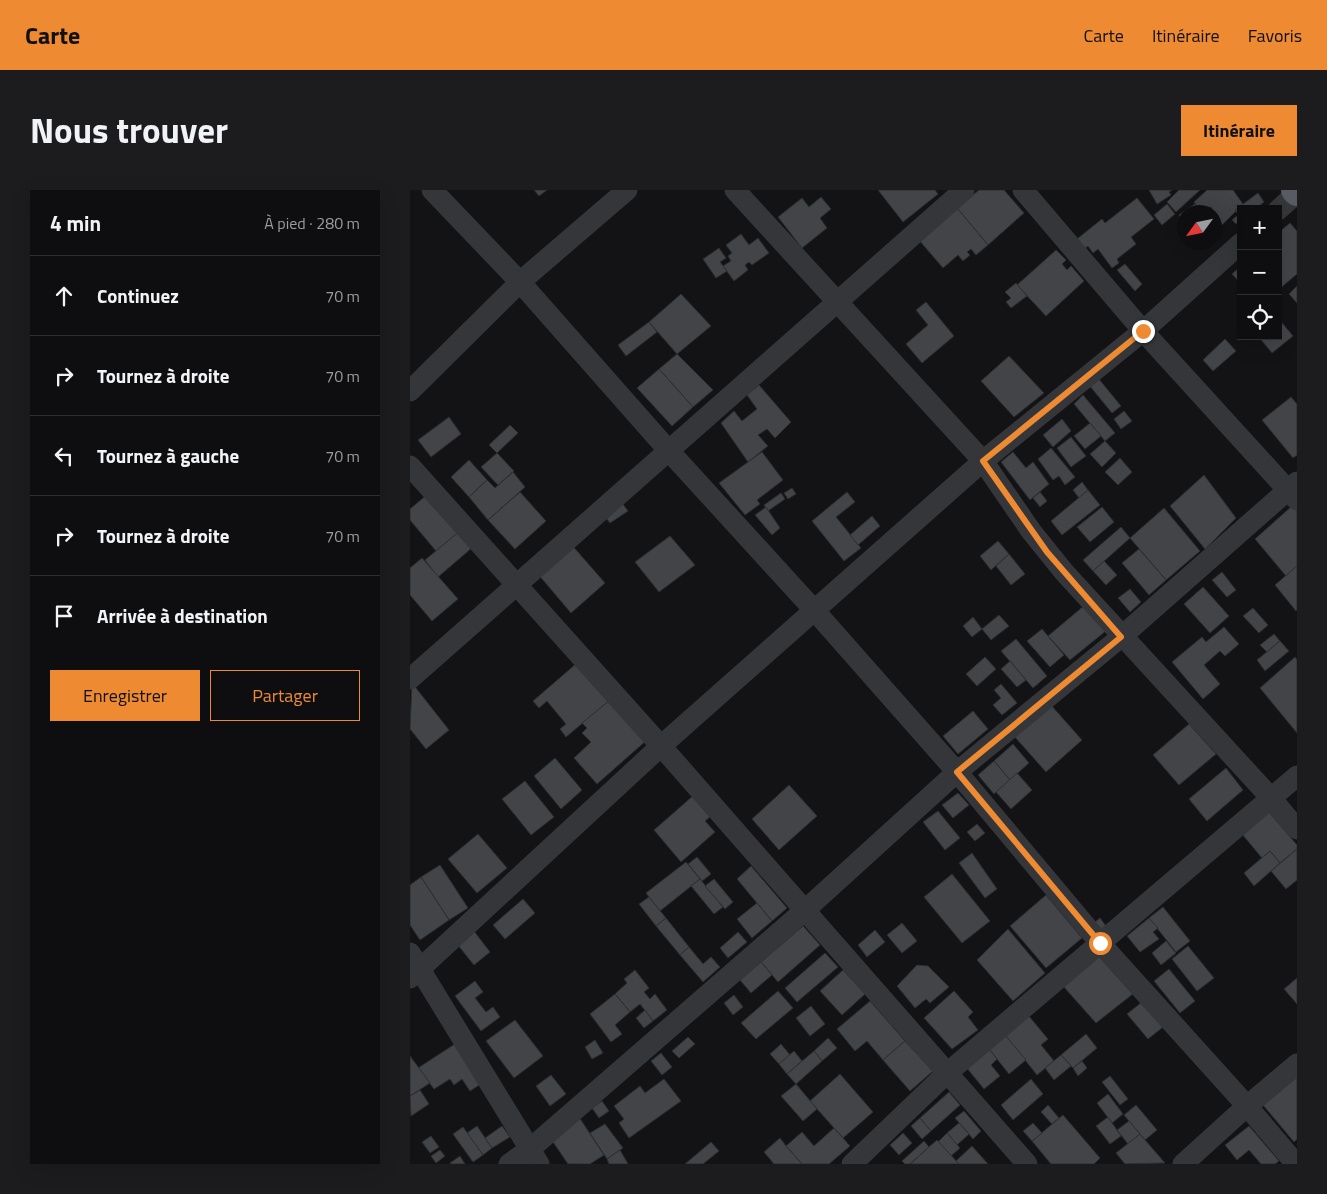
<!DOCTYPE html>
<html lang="fr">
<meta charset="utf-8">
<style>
:root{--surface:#0e0e10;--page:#1c1c1e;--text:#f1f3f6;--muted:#9b9c9f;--line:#2e2e30;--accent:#ed8a32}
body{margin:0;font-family:"Titillium Web",sans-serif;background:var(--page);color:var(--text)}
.controls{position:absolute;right:15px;top:15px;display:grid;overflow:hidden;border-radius:0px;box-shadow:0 5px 20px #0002}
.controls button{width:45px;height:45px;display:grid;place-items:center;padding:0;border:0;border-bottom:1px solid var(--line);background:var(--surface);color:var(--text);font:25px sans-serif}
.compass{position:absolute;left:767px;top:15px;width:45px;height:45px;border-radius:50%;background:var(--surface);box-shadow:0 5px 20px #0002;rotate:237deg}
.stop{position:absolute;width:15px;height:15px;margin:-11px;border:4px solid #ed8a32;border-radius:50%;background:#fff}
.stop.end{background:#ed8a32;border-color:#fff;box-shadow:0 1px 5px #0008}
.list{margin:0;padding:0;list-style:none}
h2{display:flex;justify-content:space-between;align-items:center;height:65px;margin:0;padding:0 20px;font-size:21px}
h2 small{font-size:16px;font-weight:400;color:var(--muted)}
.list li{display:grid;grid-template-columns:32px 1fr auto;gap:15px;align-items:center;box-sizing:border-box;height:80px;padding:0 20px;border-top:1px solid var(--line)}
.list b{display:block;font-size:19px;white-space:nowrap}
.list em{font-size:16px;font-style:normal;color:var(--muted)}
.actions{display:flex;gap:10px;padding:15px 20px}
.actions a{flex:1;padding:11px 0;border:1px solid var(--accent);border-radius:0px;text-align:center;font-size:18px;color:var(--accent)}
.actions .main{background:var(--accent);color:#111}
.icon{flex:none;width:28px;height:28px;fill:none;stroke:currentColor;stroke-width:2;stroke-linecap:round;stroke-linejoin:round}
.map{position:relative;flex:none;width:887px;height:974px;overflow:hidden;border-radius:0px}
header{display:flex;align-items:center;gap:30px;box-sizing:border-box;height:70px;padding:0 25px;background:var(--accent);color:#111}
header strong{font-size:24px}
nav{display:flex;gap:28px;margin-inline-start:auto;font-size:18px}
.intro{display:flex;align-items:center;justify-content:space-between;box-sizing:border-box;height:120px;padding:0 30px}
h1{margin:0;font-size:35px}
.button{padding:12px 22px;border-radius:0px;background:var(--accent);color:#111;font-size:18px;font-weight:700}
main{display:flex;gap:30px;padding:0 30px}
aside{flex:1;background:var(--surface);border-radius:0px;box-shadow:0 5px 20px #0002}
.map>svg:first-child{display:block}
.building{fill:#424448;stroke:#2d2e31}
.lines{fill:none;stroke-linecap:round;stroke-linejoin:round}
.minor{stroke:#34363a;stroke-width:21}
.trunk{stroke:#585c62;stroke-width:28}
.route{stroke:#ed8a32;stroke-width:6}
</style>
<header>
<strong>Carte</strong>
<nav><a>Carte</a><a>Itinéraire</a><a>Favoris</a></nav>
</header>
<div class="intro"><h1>Nous trouver</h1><a class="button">Itinéraire</a></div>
<main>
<aside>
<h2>4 min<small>À pied · 280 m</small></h2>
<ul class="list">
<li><svg class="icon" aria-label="ahead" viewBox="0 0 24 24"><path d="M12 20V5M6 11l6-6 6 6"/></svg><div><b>Continuez</b></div><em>70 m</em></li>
<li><svg class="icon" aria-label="right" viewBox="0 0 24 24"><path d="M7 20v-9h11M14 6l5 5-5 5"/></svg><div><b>Tournez à droite</b></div><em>70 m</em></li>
<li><svg class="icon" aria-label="left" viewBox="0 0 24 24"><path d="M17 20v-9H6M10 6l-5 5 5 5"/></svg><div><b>Tournez à gauche</b></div><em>70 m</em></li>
<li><svg class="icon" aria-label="right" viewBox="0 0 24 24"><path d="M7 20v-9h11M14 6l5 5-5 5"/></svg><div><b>Tournez à droite</b></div><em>70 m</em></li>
<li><svg class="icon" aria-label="arrive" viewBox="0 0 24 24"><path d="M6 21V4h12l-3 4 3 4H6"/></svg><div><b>Arrivée à destination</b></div></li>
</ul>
<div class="actions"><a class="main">Enregistrer</a><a>Partager</a></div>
</aside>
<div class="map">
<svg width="887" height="974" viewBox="0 0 887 974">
<rect width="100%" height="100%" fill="#131315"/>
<g class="building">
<polygon points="124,0 137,0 129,6"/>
<polygon points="468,0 525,0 528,4 493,32"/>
<polygon points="569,0 594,0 614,23 578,55 547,18"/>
<polygon points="739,0 762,0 759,2 761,5 747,14"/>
<polygon points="769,0 790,0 766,22 757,12"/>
<polygon points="797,0 823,0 833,14 812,35 810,32 804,37 804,22 801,17 791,22 784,12"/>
<polygon points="848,3 854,12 845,19 831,19 831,28 825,20"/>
<polygon points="411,7 421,19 410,28 417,38 392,58 368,27 392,8 399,17"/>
<polygon points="727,8 744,29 721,47 726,54 707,69 709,73 702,78 688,59 683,63 678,56 674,59 667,49 692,29 695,33"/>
<polygon points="757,14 765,24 752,35 744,25"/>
<polygon points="785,14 790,21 774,22 774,33 769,25"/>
<polygon points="547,18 578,55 566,65 561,59 557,62 560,65 553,71 548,65 533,78 509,50"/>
<polygon points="828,25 831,30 826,34 822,30"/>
<polygon points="880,33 887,41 887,84 868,100 868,43"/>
<polygon points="331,44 339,55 348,48 359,63 342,75 339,72 335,75 338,80 324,91 313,76 321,71 318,66 322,63 316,55"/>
<polygon points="309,58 316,68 310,72 317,81 306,88 293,69"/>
<polygon points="646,60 656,70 652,74 657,80 661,76 674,91 636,126 607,95"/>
<polygon points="715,74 732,94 725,101 707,80"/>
<polygon points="831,76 831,94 822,84"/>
<polygon points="606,93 617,106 601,118 596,112 601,108 595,102"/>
<polygon points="887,96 887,113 879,104"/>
<polygon points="271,104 301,136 267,164 239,132"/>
<polygon points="516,112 544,146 512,173 496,154 518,135 506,120"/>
<polygon points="868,128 883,146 862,163 848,146 868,146"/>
<polygon points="239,132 247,142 216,166 208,155"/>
<polygon points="815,149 826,161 803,181 793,170"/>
<polygon points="267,164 303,200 283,217 249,179"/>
<polygon points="599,166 634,203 604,227 571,191"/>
<polygon points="249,179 283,217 262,236 227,198"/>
<polygon points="688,188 711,216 702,223 679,195"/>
<polygon points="349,195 381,232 365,248 357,239 348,245 358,256 338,272 311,233 324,221 332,231 347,219 337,205"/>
<polygon points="673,205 705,243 695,251 664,214"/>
<polygon points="881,207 887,214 887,265 883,268 852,230"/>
<polygon points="714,221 722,231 711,239 704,229"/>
<polygon points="39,227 51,244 21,267 8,250"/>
<polygon points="652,229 661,241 643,257 633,245"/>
<polygon points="680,233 691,246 675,259 664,246"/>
<polygon points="100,235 108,243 87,263 79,255"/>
<polygon points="661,247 676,266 661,277 647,258"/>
<polygon points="695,251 706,263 692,277 680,264"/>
<polygon points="641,258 665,287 655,295 649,286 643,290 628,269"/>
<polygon points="352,262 373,290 347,310 350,314 335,325 309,293"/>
<polygon points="603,262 616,278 623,272 639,294 620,310 591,272"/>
<polygon points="87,263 104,281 88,295 71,277"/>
<polygon points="710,268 722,282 708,295 695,282"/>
<polygon points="59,270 77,290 59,307 41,287"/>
<polygon points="103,282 115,297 78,330 59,307 77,290 85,298"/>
<polygon points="794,285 826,328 795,359 760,316"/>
<polygon points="672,292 678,300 669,308 663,300"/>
<polygon points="382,298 386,304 378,309 374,303"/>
<polygon points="678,300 690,315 652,345 641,331"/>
<polygon points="110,302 136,331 105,359 78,330"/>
<polygon points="437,302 445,312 426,327 451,358 434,371 402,331"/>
<polygon points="630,302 637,311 630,317 623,308"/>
<polygon points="19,303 51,340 26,361 0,330 0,319"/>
<polygon points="371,303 375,309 358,321 354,315"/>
<polygon points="210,310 218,321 200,333 192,323"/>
<polygon points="882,316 887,321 887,377 876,386 845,349"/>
<polygon points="356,317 370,338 362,345 345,325"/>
<polygon points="692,317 704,332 680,352 667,337"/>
<polygon points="754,318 790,361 756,390 720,348"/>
<polygon points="462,326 470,336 448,355 440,345"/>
<polygon points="711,337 720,348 683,381 673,370"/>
<polygon points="51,340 64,356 28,387 15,370"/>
<polygon points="260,346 285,375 249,402 225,372"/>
<polygon points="588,351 599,364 581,380 570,366"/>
<polygon points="160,353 195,393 161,423 128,384"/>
<polygon points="729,359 756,390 739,405 712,373"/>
<polygon points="599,364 615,384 601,395 586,376"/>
<polygon points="12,368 48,409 22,431 0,405 0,378"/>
<polygon points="694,371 707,385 696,395 683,381"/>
<polygon points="887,376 887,420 886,421 865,395"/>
<polygon points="812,382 826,400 817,407 802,390"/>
<polygon points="793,397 819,426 800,443 774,414"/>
<polygon points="720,399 731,412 720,422 708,408"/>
<polygon points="675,415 697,440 660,470 638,446"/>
<polygon points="843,418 858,435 849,443 833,426"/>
<polygon points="589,425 599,436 581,450 572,439"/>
<polygon points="563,427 572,439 562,447 553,436"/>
<polygon points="814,437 829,454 815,466 810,461 794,475 810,494 793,509 762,472 792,447 796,452"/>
<polygon points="632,439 654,465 640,477 617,451"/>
<polygon points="864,444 870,451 857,462 850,455"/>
<polygon points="606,449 637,486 623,498 591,461"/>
<polygon points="870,451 879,461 855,481 847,470"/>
<polygon points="575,467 586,479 567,496 556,484"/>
<polygon points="885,467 887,470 887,543 850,498"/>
<polygon points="600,471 616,490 607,497 591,479"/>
<polygon points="167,473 200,510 156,547 150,539 156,534 137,511 129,518 123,511"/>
<polygon points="2,493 39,540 16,559 0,539"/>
<polygon points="591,494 607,513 592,525 583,515 591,508 584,500"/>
<polygon points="200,510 238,549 187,594 164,568 181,552 172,543 177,538 172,533"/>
<polygon points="640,514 672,550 636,582 604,546"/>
<polygon points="563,521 578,539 548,564 533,546"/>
<polygon points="779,534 806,564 769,595 743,565"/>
<polygon points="603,554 619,573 600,590 584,571"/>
<polygon points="145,568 172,600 151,619 124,586"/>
<polygon points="584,571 600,590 584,604 568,585"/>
<polygon points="816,578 833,600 797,631 779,609"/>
<polygon points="607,583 622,600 601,619 586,602"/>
<polygon points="115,591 144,627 121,645 92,609"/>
<polygon points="379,595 407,626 369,660 342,629"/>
<polygon points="548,603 559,615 543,628 532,615"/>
<polygon points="284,605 301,626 295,631 305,642 271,672 244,640"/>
<polygon points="528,621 550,648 535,660 513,632"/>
<polygon points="859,622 887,655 887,659 870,673 860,661 852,668 832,644"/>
<polygon points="567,634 575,643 565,651 557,642"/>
<polygon points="68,644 97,678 67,703 38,669"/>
<polygon points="887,659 887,690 876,699 861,681"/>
<polygon points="860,661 870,673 844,696 834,683"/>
<polygon points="562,663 587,699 575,708 549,673"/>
<polygon points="287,667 301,684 292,691 278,674"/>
<polygon points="276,672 290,689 250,721 236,703"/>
<polygon points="30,675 58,718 39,730 11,687"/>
<polygon points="341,676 377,718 362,731 327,689"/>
<polygon points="542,684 580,731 552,753 514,707"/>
<polygon points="11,687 39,730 10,750 0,735 0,695"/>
<polygon points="290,689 313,717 304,724 281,696"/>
<polygon points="304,689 323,712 315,719 295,696"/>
<polygon points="636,705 672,748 636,778 600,736"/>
<polygon points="239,707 256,728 246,736 229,714"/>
<polygon points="113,709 125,723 95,749 83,735"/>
<polygon points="347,713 362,731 342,748 327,729"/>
<polygon points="753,717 780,751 766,762 739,728"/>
<polygon points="256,728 279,757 270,765 246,736"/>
<polygon points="690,728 696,736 686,745 679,737"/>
<polygon points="739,728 748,738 743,742 749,749 730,762 717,746"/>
<polygon points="492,733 507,751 492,763 477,745"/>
<polygon points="393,736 410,755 368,792 351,772"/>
<polygon points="598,739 635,783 603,811 567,770"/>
<polygon points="63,740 80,762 64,775 47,754"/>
<polygon points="465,740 475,752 457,767 448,755"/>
<polygon points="328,742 337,752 318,768 310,758"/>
<polygon points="756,751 766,763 751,775 742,763"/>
<polygon points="778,756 804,788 787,801 762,769"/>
<polygon points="279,757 293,774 301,767 310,777 293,792 270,765"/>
<polygon points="415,763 428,777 387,812 375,798"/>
<polygon points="690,763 724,803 686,833 653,796"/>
<polygon points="351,772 362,785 341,803 330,790"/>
<polygon points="507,775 518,776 539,797 520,813 516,809 505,818 487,796"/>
<polygon points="759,779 785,811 770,823 744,791"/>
<polygon points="225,780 239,798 234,802 240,809 245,804 257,820 243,831 230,814 220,822 205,804 217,793 214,789"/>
<polygon points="433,780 455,804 432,825 410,801"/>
<polygon points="887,788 887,814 874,799"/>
<polygon points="65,791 73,802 65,808 76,822 83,817 90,827 71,841 45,806"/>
<polygon points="368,801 383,818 346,849 331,833"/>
<polygon points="544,801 563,822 558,827 568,840 542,859 514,828"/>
<polygon points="205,804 220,822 205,835 212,844 201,852 180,824"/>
<polygon points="324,805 333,817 323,825 314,813"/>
<polygon points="460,811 495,851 473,870 457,851 445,861 427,839"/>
<polygon points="732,812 753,837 738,849 717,824"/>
<polygon points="401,816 415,834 400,846 386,828"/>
<polygon points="235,820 243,831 234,838 226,828"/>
<polygon points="618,825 638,849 631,855 644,871 627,885 595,845"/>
<polygon points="105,830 133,866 104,888 76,851"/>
<polygon points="676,844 687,858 663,878 651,865"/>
<polygon points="595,845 616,870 599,884 579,859"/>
<polygon points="278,847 285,854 269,868 262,861"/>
<polygon points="418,848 427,858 412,871 404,861"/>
<polygon points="185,850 193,863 182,869 175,857"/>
<polygon points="495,851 523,881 500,901 473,870"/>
<polygon points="48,852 74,892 60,901 52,889 44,895 40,889 24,899 8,878"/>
<polygon points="371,854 380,865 369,874 360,864"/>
<polygon points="576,855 587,869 581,875 590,886 574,899 556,877"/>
<polygon points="384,861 392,871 377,884 369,874"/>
<polygon points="404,861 412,871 386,894 377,884"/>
<polygon points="251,863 262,877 252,885 241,871"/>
<polygon points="651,865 661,876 644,890 635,878"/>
<polygon points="0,866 20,893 0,906"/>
<polygon points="672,871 677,878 668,886 663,878"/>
<polygon points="430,884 463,922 433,948 400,911"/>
<polygon points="141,885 156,904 140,916 126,896"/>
<polygon points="700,886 718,909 710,915 692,892"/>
<polygon points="887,886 887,949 884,952 853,915"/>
<polygon points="254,889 271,911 219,948 209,933 214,929 204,916 230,896 235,903"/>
<polygon points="621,889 633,904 603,930 591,915"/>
<polygon points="386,894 407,919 393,931 371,906"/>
<polygon points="10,900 19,914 1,926 0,906"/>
<polygon points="539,902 550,915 521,941 510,928"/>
<polygon points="698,904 713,924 702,933 687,913"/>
<polygon points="192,911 199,921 189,928 182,918"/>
<polygon points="638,915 649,928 642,934 631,922"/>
<polygon points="726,915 747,940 735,950 714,925"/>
<polygon points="554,921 571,941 563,949 545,928"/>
<polygon points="653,925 690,968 684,974 641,974 622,951"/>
<polygon points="169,927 194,965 180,974 158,974 139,946"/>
<polygon points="698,927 711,946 700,954 686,936"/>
<polygon points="510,928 521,941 512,949 501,936"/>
<polygon points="719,931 730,944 718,954 707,940"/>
<polygon points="549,933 559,944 547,955 537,943"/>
<polygon points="623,933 632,943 622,951 613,941"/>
<polygon points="195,934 213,958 197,969 180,943"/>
<polygon points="67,936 82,958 73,965 57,943"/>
<polygon points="92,936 100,947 82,958 75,948"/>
<polygon points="839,936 869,971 865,974 851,974 839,960 827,970 815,955"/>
<polygon points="53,937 73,965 63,972 43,944"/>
<polygon points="424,938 440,956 419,974 392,974 376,956 392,942 404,956"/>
<polygon points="493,943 502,953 489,965 480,955"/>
<polygon points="537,943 550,958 541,966 528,952"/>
<polygon points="730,944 735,950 755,973 715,974 706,963"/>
<polygon points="21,946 29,957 20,963 12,952"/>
<polygon points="370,948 376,956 392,974 364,974 354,962"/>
<polygon points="527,950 549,974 500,974 519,957"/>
<polygon points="514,951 519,957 500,974 495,974 492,971"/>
<polygon points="301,952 309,961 293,974 275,974"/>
<polygon points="562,956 578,974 549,974 546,971"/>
<polygon points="30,960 35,966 26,973 21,966"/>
<polygon points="210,960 218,974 199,974 197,969"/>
<polygon points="50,966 55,974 41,974 40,973"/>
</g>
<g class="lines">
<g class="minor">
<polyline points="22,0 110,92 259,261 405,421 547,582 690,753 837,916 886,974"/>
<polyline points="325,0 573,271 621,341 654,382 861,608 887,639"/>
<polyline points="613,0 733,141 887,310"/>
<polyline points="868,20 887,3"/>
<polyline points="0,201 110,92 217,0"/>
<polyline points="0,276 251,556 617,974"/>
<polyline points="0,489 554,0"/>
<polyline points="0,763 129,974"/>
<polyline points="0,788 251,556 573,271 733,141 831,53"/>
<polyline points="99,974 120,959 394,721 547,582 711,447 887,292"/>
<polyline points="442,974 536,884 887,586"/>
<polyline points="773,974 837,916 887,874"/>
</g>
<polyline class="trunk" points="885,0 887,2"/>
</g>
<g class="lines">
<polyline class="route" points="690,753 547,582 711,447 637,362 573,271 733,141"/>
</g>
</svg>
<div class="controls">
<button>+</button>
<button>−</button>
<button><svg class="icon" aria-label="locate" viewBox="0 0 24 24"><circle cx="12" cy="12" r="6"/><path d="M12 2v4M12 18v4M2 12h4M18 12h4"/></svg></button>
</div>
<svg class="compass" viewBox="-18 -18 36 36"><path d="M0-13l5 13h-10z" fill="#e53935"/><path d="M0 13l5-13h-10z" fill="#9b9c9f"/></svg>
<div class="stop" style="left:690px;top:753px"></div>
<div class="stop end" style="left:733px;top:141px"></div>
</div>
</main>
